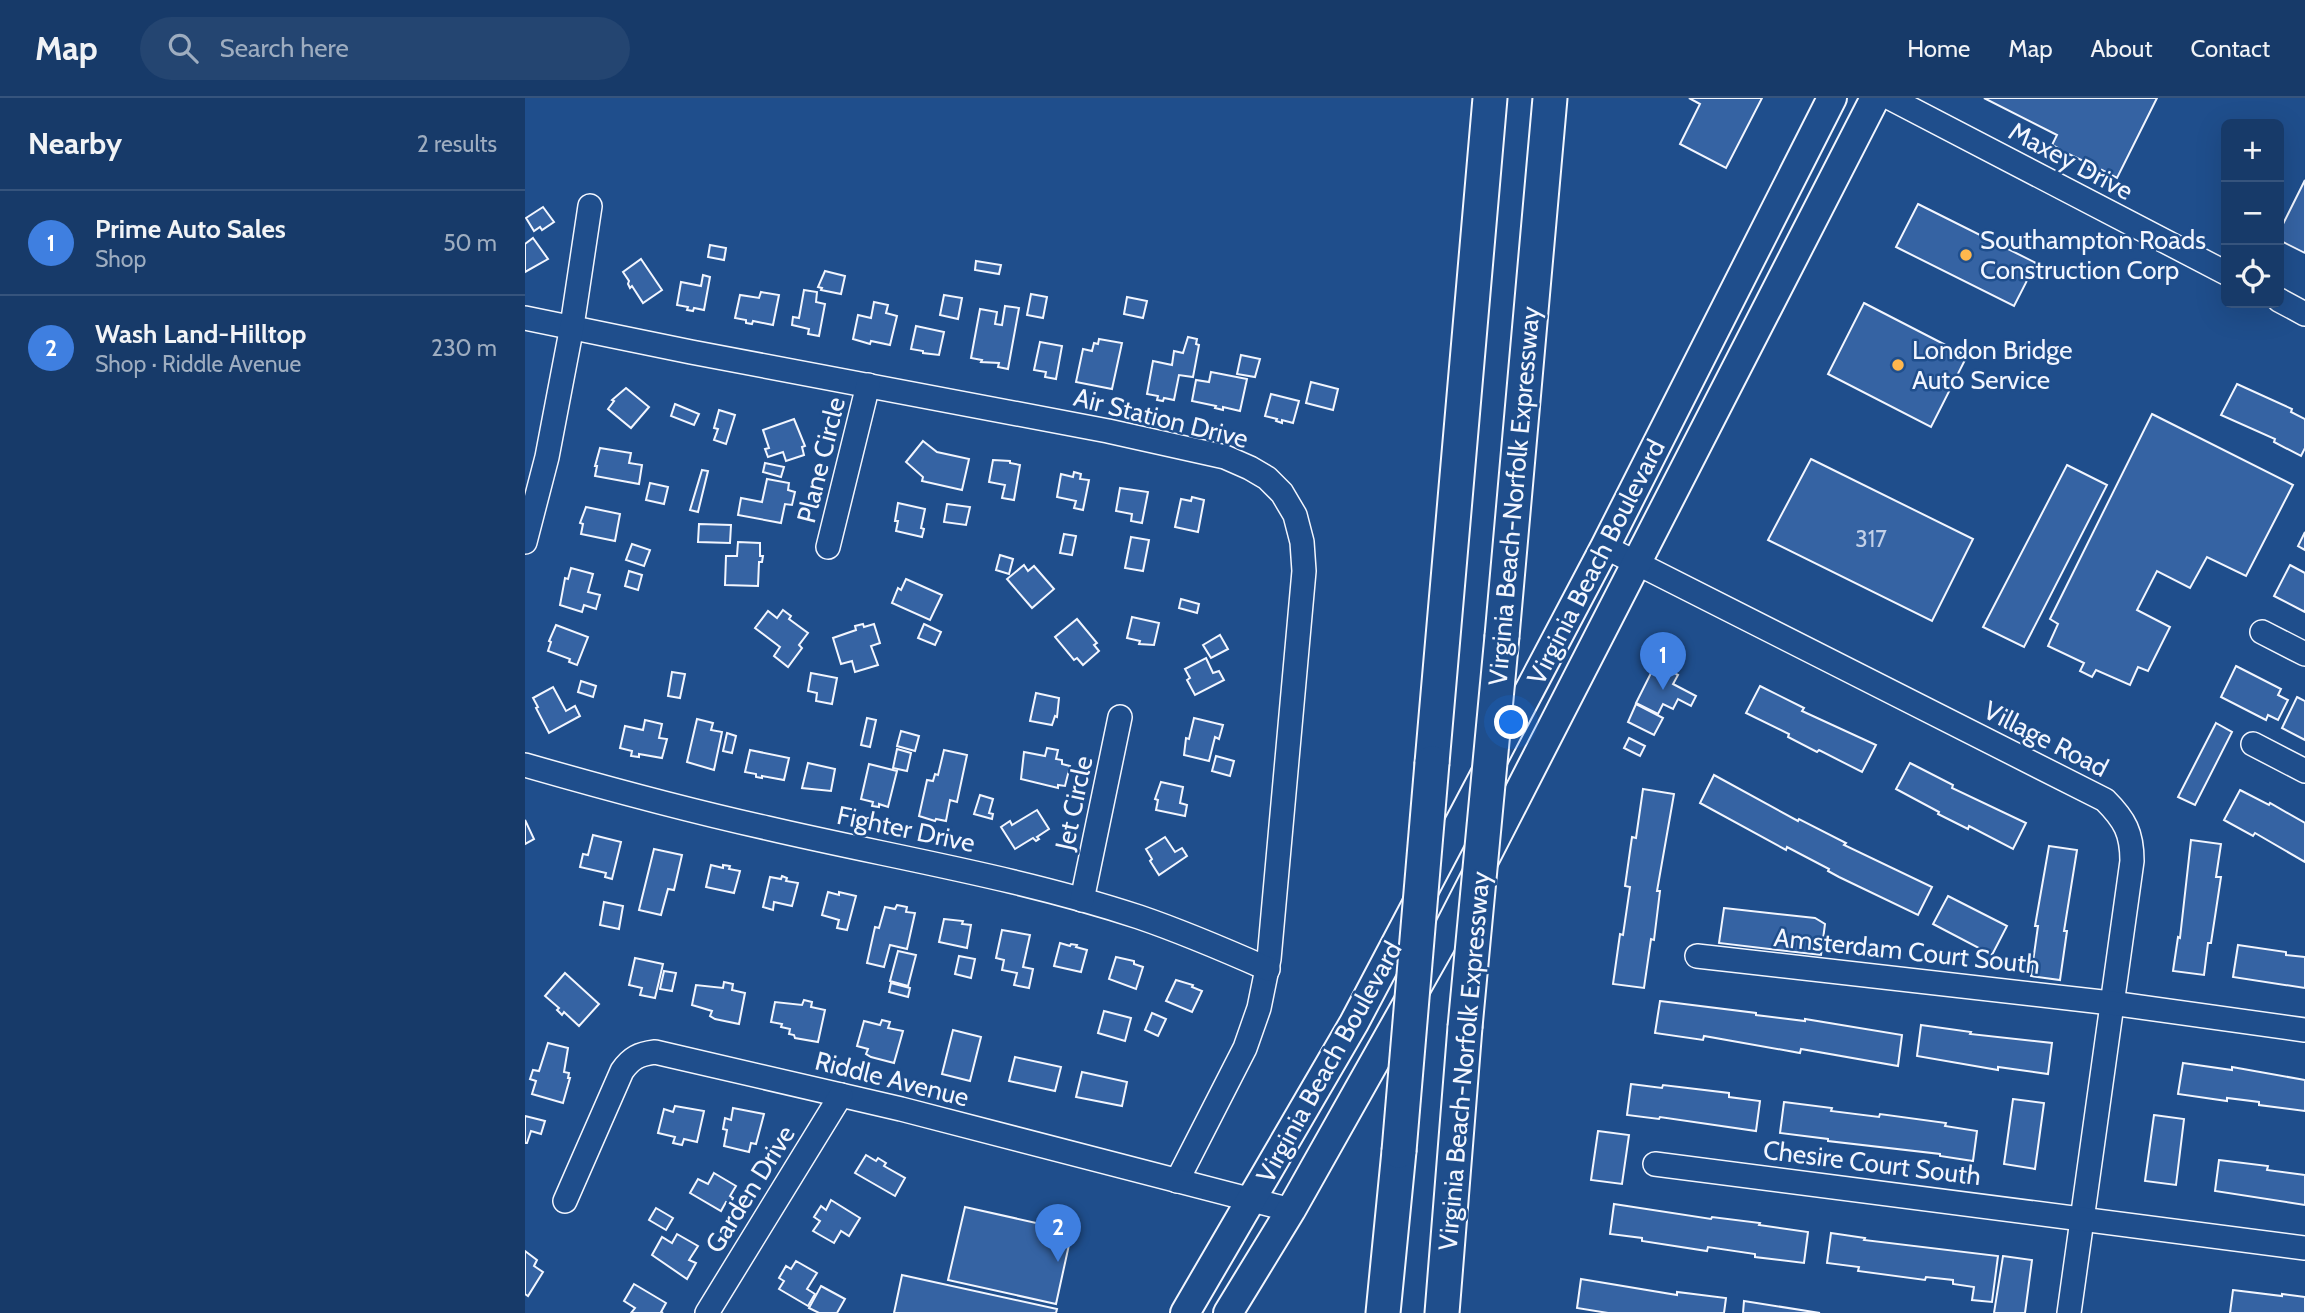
<!DOCTYPE html>
<meta charset="utf-8">
<style>
:root{--surface:#173a69;--page:#244571;--text:#f1f3f6;--muted:#9eadc0;--line:#36547d;--accent:#ffb74d}
body{margin:0;font-family:Cabin,sans-serif;background:var(--page);color:var(--text)}
.controls{position:absolute;right:21px;top:21px;display:grid;overflow:hidden;border-radius:10px;box-shadow:0 7px 28px #0002}
.controls button{width:63px;height:63px;display:grid;place-items:center;padding:0;border:0;border-bottom:2px solid var(--line);background:var(--surface);color:var(--text);font:35px sans-serif}
.you{position:absolute;left:987px;top:625px;width:24px;height:24px;margin:-18px;border:5px solid #fff;border-radius:50%;background:#1a73e8;box-shadow:0 0 0 10px #1a73e833}
.badge{display:grid;place-items:center;width:46px;height:46px;border-radius:50%;background:var(--accent);color:#fff;font-size:23px;font-weight:700}
.pin{position:absolute;translate:-50% -58px;filter:drop-shadow(0 2px 4px #0008)}
.pin::after{content:'';position:absolute;top:37px;width:24px;height:21px;background:inherit;clip-path:polygon(0 0,100% 0,50% 100%)}
.list{margin:0;padding:0;list-style:none}
h2{display:flex;justify-content:space-between;align-items:center;height:91px;margin:0;padding:0 28px;font-size:30px}
h2 small{font-size:23px;font-weight:400;color:var(--muted)}
.list li{display:grid;grid-template-columns:46px 1fr auto;gap:21px;align-items:center;box-sizing:border-box;height:105px;padding:0 28px;border-top:2px solid var(--line)}
.list b{display:block;font-size:26px;white-space:nowrap}
.list p{margin:0;font-size:23px;white-space:nowrap;color:var(--muted)}
.list em{font-size:23px;font-style:normal;color:var(--muted)}
.icon{flex:none;width:38px;height:38px;fill:none;stroke:currentColor;stroke-width:2;stroke-linecap:round;stroke-linejoin:round}
.map{position:relative;flex:none;width:1780px;height:1215px;overflow:hidden}
header{display:flex;align-items:center;gap:42px;box-sizing:border-box;height:98px;padding:0 35px;background:var(--surface);border-bottom:2px solid var(--line)}
header strong{font-size:33px}
nav{display:flex;gap:38px;margin-inline-start:auto;font-size:24px}
.search{width:490px;height:63px;background:var(--page);display:flex;align-items:center;gap:18px;box-sizing:border-box;padding:0 24px;border-radius:38px;color:var(--muted);font-size:26px}
main{display:flex}
aside{flex:1;background:var(--surface)}
.map>svg:first-child{display:block}
.building{fill:#3563a3;stroke:#f2f6ff;stroke-width:2}
.lines{fill:none;stroke-linecap:round;stroke-linejoin:round}
.minor-casing{stroke:#f2f6ff;stroke-width:26}
.major-casing{stroke:#f2f6ff;stroke-width:32}
.highway-casing{stroke:#f2f6ff;stroke-width:37}
.minor{stroke:#1f4e8c;stroke-width:23}
.major{stroke:#1f4e8c;stroke-width:28}
.highway{stroke:#1f4e8c;stroke-width:33}
.highway-bridge-casing{stroke:#f2f6ff;stroke-width:37;stroke-linecap:butt}
.highway-bridge{stroke:#1f4e8c;stroke-width:33}
.poi-dot{fill:#ffb74d;stroke:#1f4e8c;stroke-width:2.5}
.labels{text-anchor:middle;dominant-baseline:central;stroke-width:5;stroke-linejoin:round;paint-order:stroke}
.number-label{font-size:23px;fill:#c3d1e8}
.street-label{font-size:26px;fill:#f2f6ff;stroke:#1f4e8c}
.poi-label{font-size:26px;fill:#f2f6ff;stroke:#1f4e8c;text-anchor:start}
</style>
<header>
<strong>Map</strong>
<div class="search"><svg class="icon" aria-label="search" viewBox="0 0 24 24"><circle cx="10" cy="10" r="6"/><path d="M15 15l6 6"/></svg>Search here</div>
<nav><a>Home</a><a>Map</a><a>About</a><a>Contact</a></nav>
</header>
<main>
<aside>
<h2>Nearby<small>2 results</small></h2>
<ul class="list">
<li><span class="badge" style="background:#3f7fe0">1</span><div><b>Prime Auto Sales</b><p>Shop</p></div><em>50 m</em></li>
<li><span class="badge" style="background:#3f7fe0">2</span><div><b>Wash Land-Hilltop</b><p>Shop · Riddle Avenue</p></div><em>230 m</em></li>
</ul>
</aside>
<div class="map">
<svg width="1780" height="1215" viewBox="0 0 1780 1215">
<rect width="100%" height="100%" fill="#1f4e8c"/>
<g class="building">
<polygon points="1164,0 1237,0 1201,70 1155,46 1175,6"/>
<polygon points="1459,0 1632,0 1592,80 1577,72 1575,77 1563,71 1565,66 1544,56 1542,61 1531,55 1533,50 1527,47 1532,37"/>
<polygon points="1780,82 1780,155 1754,142 1754,134"/>
<polygon points="1393,106 1511,165 1489,208 1371,149"/>
<polygon points="18,109 29,124 17,132 15,129 9,133 1,120"/>
<polygon points="8,140 23,161 0,174 0,146"/>
<polygon points="185,147 201,150 199,162 183,159"/>
<polygon points="116,161 137,192 118,205 107,188 105,190 103,186 104,183 98,174"/>
<polygon points="451,163 476,167 474,176 450,172"/>
<polygon points="300,173 320,178 316,196 296,192 297,190 293,189"/>
<polygon points="178,177 185,179 179,212 169,210 168,213 162,212 163,209 152,207 156,184 176,188"/>
<polygon points="279,192 292,194 291,204 300,206 294,238 283,236 284,231 267,227 268,219 274,220"/>
<polygon points="236,194 254,197 248,227 228,223 227,226 221,225 221,222 210,220 215,197 234,200"/>
<polygon points="506,196 522,199 518,220 502,217"/>
<polygon points="419,197 437,200 433,221 415,217"/>
<polygon points="602,199 622,203 618,220 599,216"/>
<polygon points="349,204 363,207 361,215 372,218 365,247 346,243 345,246 328,241 333,217 346,220"/>
<polygon points="1339,205 1442,258 1406,329 1303,276"/>
<polygon points="480,208 494,210 483,271 473,269 474,265 456,264 457,262 446,260 455,211 472,214 470,226 477,227"/>
<polygon points="391,228 419,234 414,257 398,255 398,253 386,251"/>
<polygon points="663,239 672,241 671,246 674,247 668,279 654,277 649,302 639,300 638,303 632,302 633,298 622,296 628,263 647,267 649,253 658,255"/>
<polygon points="574,241 597,245 587,291 551,284 558,251 567,253 569,245 573,246"/>
<polygon points="515,244 537,248 531,281 520,279 521,274 509,272"/>
<polygon points="716,257 735,261 730,279 712,276"/>
<polygon points="686,274 722,281 715,313 698,309 698,312 690,310 691,308 667,303 671,282 684,284"/>
<polygon points="786,284 813,291 808,312 781,305"/>
<polygon points="1712,286 1767,311 1766,314 1780,321 1780,350 1776,358 1749,344 1750,341 1696,317"/>
<polygon points="101,290 124,309 106,330 83,311 89,303 87,302"/>
<polygon points="746,296 774,303 768,325 757,322 757,325 751,323 752,321 740,318"/>
<polygon points="150,306 174,316 169,327 146,318"/>
<polygon points="194,312 210,317 201,346 189,342 193,331 189,330"/>
<polygon points="1627,316 1768,387 1721,478 1682,459 1665,490 1632,473 1612,512 1645,529 1623,573 1613,569 1605,587 1571,572 1567,579 1555,573 1559,565 1523,548 1533,526 1525,521"/>
<polygon points="269,321 280,348 277,349 279,357 261,363 258,354 243,359 240,351 244,350 238,332"/>
<polygon points="398,343 412,354 444,361 437,392 397,383 398,379 381,364"/>
<polygon points="75,350 106,355 104,365 117,367 114,386 70,378 72,368 70,368"/>
<polygon points="1286,361 1448,441 1407,523 1243,442"/>
<polygon points="468,362 485,363 485,365 495,367 489,402 477,400 480,387 464,384"/>
<polygon points="240,365 259,369 256,379 238,374"/>
<polygon points="1542,367 1582,387 1499,549 1458,529"/>
<polygon points="177,372 183,373 173,414 165,412"/>
<polygon points="549,374 556,376 555,381 564,382 558,412 549,410 551,403 532,399 536,376 548,379"/>
<polygon points="242,381 264,385 263,392 270,394 267,407 260,406 256,425 213,417 216,400 237,404"/>
<polygon points="125,385 143,389 139,406 121,402"/>
<polygon points="595,390 623,394 617,425 606,423 607,416 591,413"/>
<polygon points="667,399 679,402 673,434 650,429 656,401 666,403"/>
<polygon points="373,405 400,411 396,430 399,431 397,439 371,433 373,423 370,423"/>
<polygon points="422,406 445,409 441,427 419,424"/>
<polygon points="61,409 95,416 90,443 56,436 58,426 55,425"/>
<polygon points="174,426 206,427 205,445 173,444"/>
<polygon points="1780,434 1780,452 1773,448"/>
<polygon points="539,436 551,438 547,457 535,455"/>
<polygon points="606,439 624,442 618,473 600,470"/>
<polygon points="213,444 235,445 235,458 238,458 237,464 234,464 233,488 200,487 201,458 212,458"/>
<polygon points="107,446 125,452 119,468 101,462"/>
<polygon points="475,457 488,461 484,476 471,472"/>
<polygon points="499,467 503,473 509,468 529,491 507,510 482,481"/>
<polygon points="1765,467 1780,475 1780,514 1749,498"/>
<polygon points="46,470 68,476 63,494 75,497 71,511 59,507 57,514 35,507 40,480 43,481"/>
<polygon points="104,473 117,477 113,492 100,488"/>
<polygon points="381,481 417,497 405,522 367,505 373,490 376,492"/>
<polygon points="656,501 674,506 672,515 654,510"/>
<polygon points="258,512 266,518 264,521 283,535 274,547 277,550 263,569 249,558 255,549 230,530 243,513 252,520"/>
<polygon points="607,519 634,525 629,547 614,546 615,543 602,540"/>
<polygon points="552,521 572,545 569,547 574,553 558,567 552,560 549,562 530,539"/>
<polygon points="338,526 339,529 349,526 355,545 346,548 353,567 330,574 327,563 316,566 308,540 331,532 330,528"/>
<polygon points="399,526 416,534 410,547 393,540"/>
<polygon points="31,527 63,539 52,567 44,564 45,561 23,553 26,544 24,543"/>
<polygon points="695,537 703,551 686,560 678,547"/>
<polygon points="681,560 688,575 694,573 699,582 670,597 662,582 665,580 660,571"/>
<polygon points="1131,565 1153,577 1148,586 1171,598 1166,608 1153,601 1148,611 1138,606 1133,616 1111,605"/>
<polygon points="1711,568 1756,591 1753,597 1763,602 1753,622 1743,617 1741,622 1696,599"/>
<polygon points="147,574 160,576 155,600 143,598"/>
<polygon points="286,575 312,580 307,606 291,603 292,595 283,593"/>
<polygon points="56,583 71,588 68,599 53,594"/>
<polygon points="1235,588 1279,610 1277,613 1351,647 1337,674 1294,652 1292,654 1263,639 1264,636 1221,615"/>
<polygon points="28,589 41,613 50,608 55,618 24,635 11,610 13,609 8,600"/>
<polygon points="511,595 534,600 532,619 530,618 527,627 505,623"/>
<polygon points="1772,599 1780,603 1780,642 1757,630"/>
<polygon points="1111,606 1138,620 1129,637 1103,624"/>
<polygon points="342,620 351,622 345,649 336,647"/>
<polygon points="669,620 698,627 694,641 690,639 684,663 659,657 661,640 664,641"/>
<polygon points="172,621 188,625 186,632 197,634 189,672 162,664"/>
<polygon points="120,622 137,626 134,640 142,641 137,660 114,656 114,659 106,658 107,653 95,650 100,628 118,632"/>
<polygon points="1691,625 1707,634 1670,707 1653,699"/>
<polygon points="376,633 394,638 390,653 372,648"/>
<polygon points="202,635 211,638 207,655 198,653"/>
<polygon points="1104,640 1120,648 1115,658 1099,650"/>
<polygon points="522,650 533,652 531,661 537,662 537,666 545,668 540,688 533,687 533,690 496,681 499,654 520,658"/>
<polygon points="372,651 386,655 382,673 368,670"/>
<polygon points="225,652 264,660 259,682 237,678 237,680 231,679 231,676 220,674"/>
<polygon points="419,652 442,657 432,704 425,702 421,723 411,721 410,723 394,718 402,682 408,683 410,676 413,677"/>
<polygon points="691,658 709,663 705,678 687,673"/>
<polygon points="283,665 310,671 306,693 277,690"/>
<polygon points="1385,665 1428,687 1427,690 1501,725 1488,751 1444,728 1443,731 1413,716 1414,714 1371,691"/>
<polygon points="344,666 372,673 363,709 354,706 354,709 347,708 348,704 336,701"/>
<polygon points="1189,677 1273,723 1274,721 1321,745 1319,747 1407,789 1393,817 1314,779 1303,773 1304,771 1262,749 1261,752 1175,705"/>
<polygon points="636,684 658,689 655,705 662,707 660,718 631,712 633,702 630,701"/>
<polygon points="1118,691 1149,696 1132,793 1135,793 1129,842 1126,841 1119,890 1088,886 1095,836 1098,837 1105,789 1100,788 1107,739 1111,740"/>
<polygon points="1715,692 1744,707 1745,705 1780,725 1780,764 1730,735 1728,738 1699,722"/>
<polygon points="455,697 468,701 464,715 468,716 467,721 449,716"/>
<polygon points="512,712 524,731 512,739 514,741 511,743 508,740 490,751 476,729 485,723 487,727"/>
<polygon points="0,722 9,741 0,746"/>
<polygon points="68,737 96,744 87,781 80,779 81,775 55,769 58,756 63,757"/>
<polygon points="640,739 650,754 657,750 662,758 634,777 625,763 627,761 621,751"/>
<polygon points="1666,742 1696,746 1691,779 1696,779 1686,845 1683,845 1679,877 1648,873 1653,839 1655,840"/>
<polygon points="1524,748 1552,752 1539,833 1542,833 1535,882 1506,878 1513,828 1510,828"/>
<polygon points="129,751 157,757 149,792 143,791 136,817 114,812"/>
<polygon points="186,767 198,770 198,767 205,768 204,771 215,773 209,795 181,789"/>
<polygon points="257,778 262,780 261,783 273,785 267,808 249,804 248,812 238,809 245,779 256,781"/>
<polygon points="303,794 314,797 314,794 331,798 322,832 312,830 314,822 297,817"/>
<polygon points="1423,798 1482,828 1467,857 1408,826"/>
<polygon points="79,804 98,808 94,831 75,827"/>
<polygon points="372,807 382,809 381,814 390,815 382,851 365,847 359,869 342,865 350,829 354,830 360,809 370,811"/>
<polygon points="1199,810 1290,820 1300,826 1296,857 1194,845"/>
<polygon points="419,821 438,823 437,826 446,827 442,850 414,844"/>
<polygon points="477,832 505,837 498,869 508,871 504,890 489,887 492,875 477,872 479,862 471,860"/>
<polygon points="535,845 545,848 546,846 552,847 551,849 562,852 556,874 529,868"/>
<polygon points="1713,847 1761,854 1761,857 1780,859 1780,890 1708,879"/>
<polygon points="373,853 391,857 383,888 365,883"/>
<polygon points="434,858 450,861 446,880 430,876"/>
<polygon points="591,859 609,863 609,866 618,869 611,891 584,881"/>
<polygon points="110,860 138,866 130,900 115,897 117,890 104,887"/>
<polygon points="139,873 151,875 147,893 135,891"/>
<polygon points="40,875 74,906 54,928 39,914 37,917 32,912 34,910 20,898"/>
<polygon points="651,882 668,887 667,889 677,893 667,914 641,903"/>
<polygon points="199,884 208,886 207,892 220,895 214,926 190,921 185,918 187,913 167,907 171,887 198,890"/>
<polygon points="366,885 385,890 383,899 364,894"/>
<polygon points="279,902 287,904 286,909 300,912 293,944 270,940 269,937 264,936 265,931 256,929 257,926 246,924 250,904 277,907"/>
<polygon points="1135,903 1231,915 1231,917 1280,923 1280,921 1377,937 1373,968 1276,951 1275,955 1179,938 1178,942 1130,935"/>
<polygon points="579,913 606,920 600,943 573,935"/>
<polygon points="627,915 641,921 633,938 620,932"/>
<polygon points="357,922 365,924 363,930 378,933 369,965 346,959 341,956 343,951 332,948 339,923 355,927"/>
<polygon points="1396,927 1446,934 1445,936 1527,945 1523,976 1473,969 1473,972 1392,958"/>
<polygon points="428,932 456,939 445,983 417,976"/>
<polygon points="23,945 43,950 39,974 44,975 43,980 45,980 38,1005 7,996 11,983 5,981 8,972 14,973"/>
<polygon points="490,959 536,969 530,993 484,983"/>
<polygon points="1658,965 1707,972 1707,969 1780,982 1780,1013 1734,1007 1734,1004 1702,1000 1702,1003 1653,996"/>
<polygon points="557,974 602,984 597,1008 551,999"/>
<polygon points="1106,986 1137,990 1138,987 1204,995 1204,999 1235,1003 1231,1033 1135,1019 1134,1021 1102,1017"/>
<polygon points="1488,1001 1519,1005 1510,1071 1479,1066"/>
<polygon points="1259,1004 1307,1010 1306,1013 1354,1019 1355,1016 1421,1025 1420,1028 1452,1033 1448,1063 1415,1058 1415,1056 1303,1043 1303,1041 1255,1035"/>
<polygon points="150,1008 179,1013 172,1044 159,1041 157,1047 148,1045 150,1039 133,1035 139,1011 148,1014"/>
<polygon points="208,1010 239,1016 231,1046 226,1045 224,1054 199,1048 202,1032 198,1031 200,1020 206,1022"/>
<polygon points="1629,1017 1659,1021 1651,1087 1620,1083"/>
<polygon points="0,1018 20,1023 16,1036 6,1033 2,1045 0,1045"/>
<polygon points="1073,1033 1104,1037 1097,1086 1066,1082"/>
<polygon points="341,1057 351,1063 353,1060 361,1065 359,1068 380,1080 370,1098 330,1075"/>
<polygon points="1694,1062 1743,1068 1742,1072 1780,1077 1780,1107 1690,1093"/>
<polygon points="189,1075 211,1088 205,1098 208,1100 205,1106 201,1104 196,1113 165,1095 173,1081 183,1086"/>
<polygon points="306,1102 335,1120 324,1138 316,1133 309,1145 288,1133 295,1123 289,1119 296,1108 301,1112"/>
<polygon points="1089,1106 1186,1121 1187,1119 1235,1125 1234,1127 1283,1134 1279,1165 1230,1159 1230,1156 1183,1149 1182,1153 1117,1143 1117,1140 1085,1136"/>
<polygon points="440,1109 547,1133 531,1206 423,1182"/>
<polygon points="131,1110 148,1120 141,1132 124,1122"/>
<polygon points="1306,1135 1340,1140 1339,1142 1473,1158 1467,1204 1447,1202 1449,1189 1428,1186 1428,1182 1401,1179 1400,1182 1333,1173 1334,1169 1302,1165"/>
<polygon points="152,1136 173,1148 164,1162 171,1165 162,1181 127,1157 137,1139 147,1145"/>
<polygon points="0,1153 12,1162 9,1168 18,1174 3,1198 0,1196"/>
<polygon points="1478,1158 1507,1162 1500,1215 1469,1215"/>
<polygon points="271,1163 292,1175 282,1191 290,1196 283,1208 254,1191 259,1183 254,1180 261,1168 266,1171"/>
<polygon points="377,1177 532,1211 531,1215 369,1215"/>
<polygon points="1056,1181 1152,1197 1152,1194 1201,1200 1199,1215 1083,1215 1052,1210"/>
<polygon points="109,1186 141,1205 136,1214 138,1215 106,1215 110,1210 99,1203"/>
<polygon points="296,1188 320,1201 312,1215 294,1215 284,1210"/>
<polygon points="1708,1192 1757,1198 1757,1196 1780,1199 1780,1215 1705,1215"/>
<polygon points="1219,1203 1295,1215 1218,1215"/>
</g>
<g class="lines">
<defs>
<g id="minor">
<polyline points="1365,0 1701,175"/>
<polyline points="1754,202 1780,216"/>
<polyline points="0,220 166,254 583,333 700,359 725,370 742,380 757,395 770,417 777,444 779,473 744,861 734,910 720,950 652,1083"/>
<polyline points="0,444 22,359 47,228 65,108"/>
<polyline points="303,449 343,287"/>
<path d="M1080,449l500,253c20,20 27,33 27,61l-63,452"/>
<polyline points="1737,534 1780,556"/>
<polyline points="1728,646 1780,673"/>
<path d="M0,667c80,23 161,45 242,63 124,29 251,49 372,89 44,15 86,33 129,52"/>
<polyline points="557,802 595,619"/>
<polyline points="1172,858 1586,905 1780,932"/>
<polyline points="1130,1066 1780,1150"/>
<path d="M40,1103l57,-130c9,-13 17,-17 33,-19l246,57 390,101"/>
<polyline points="182,1215 316,997"/>
</g>
<g id="major">
<polyline points="660,1215 829,925 1080,449 1307,0"/>
<polyline points="703,1215 766,1112 916,846 1350,0"/>
</g>
<g id="highway">
<polyline points="977,538 1025,0"/>
<polyline points="907,665 965,0"/>
<polyline points="858,1215 874,1053"/>
<polyline points="917,1215 940,929"/>
</g>
</defs>
<use href="#minor" class="minor-casing"/>
<use href="#major" class="major-casing"/>
<use href="#highway" class="highway-casing"/>
<use href="#minor" class="minor"/>
<use href="#major" class="major"/>
<use href="#highway" class="highway"/>
<defs>
<g id="highway-bridge">
<polyline points="940,929 977,538"/>
<polyline points="874,1053 907,665"/>
</g>
</defs>
<use href="#highway-bridge" class="highway-bridge-casing"/>
<use href="#highway-bridge" class="highway-bridge"/>
</g>
<g class="poi-dot">
<circle cx="1441" cy="157" r="7"/>
<circle cx="1373" cy="267" r="7"/>
</g>
<g class="labels">
<g class="number-label">
<text x="1346" y="441">317</text>
</g>
<g class="street-label">
<text transform="translate(1546 63) rotate(28)">Maxey Drive</text>
<text transform="translate(636 320) rotate(14)">Air Station Drive</text>
<text transform="translate(296 362) rotate(-76)">Plane Circle</text>
<text transform="translate(989 398) rotate(-85)">Virginia Beach-Norfolk Expressway</text>
<text transform="translate(1071 464) rotate(-63)">Virginia Beach Boulevard</text>
<text transform="translate(1521 641) rotate(27)">Village Road</text>
<text transform="translate(549 705) rotate(-78)">Jet Circle</text>
<text transform="translate(381 731) rotate(12)">Fighter Drive</text>
<text transform="translate(1382 853) rotate(6)">Amsterdam Court South</text>
<text transform="translate(939 963) rotate(-85)">Virginia Beach-Norfolk Expressway</text>
<text transform="translate(804 964) rotate(-61)">Virginia Beach Boulevard</text>
<text transform="translate(367 981) rotate(14)">Riddle Avenue</text>
<text transform="translate(1347 1065) rotate(7)">Chesire Court South</text>
<text transform="translate(225 1091) rotate(-58)">Garden Drive</text>
</g>
<g class="poi-label">
<text x="1455" y="142">Southampton Roads<tspan x="1455" dy="30">Construction Corp</tspan></text>
<text x="1387" y="252">London Bridge<tspan x="1387" dy="30">Auto Service</tspan></text>
</g>
</g>
</svg>
<div class="controls">
<button>+</button>
<button>−</button>
<button><svg class="icon" aria-label="locate" viewBox="0 0 24 24"><circle cx="12" cy="12" r="6"/><path d="M12 2v4M12 18v4M2 12h4M18 12h4"/></svg></button>
</div>
<div class="you"></div>
<div class="pin badge" style="left:1138px;top:592px;background:#3f7fe0">1</div>
<div class="pin badge" style="left:533px;top:1164px;background:#3f7fe0">2</div>
</div>
</main>
